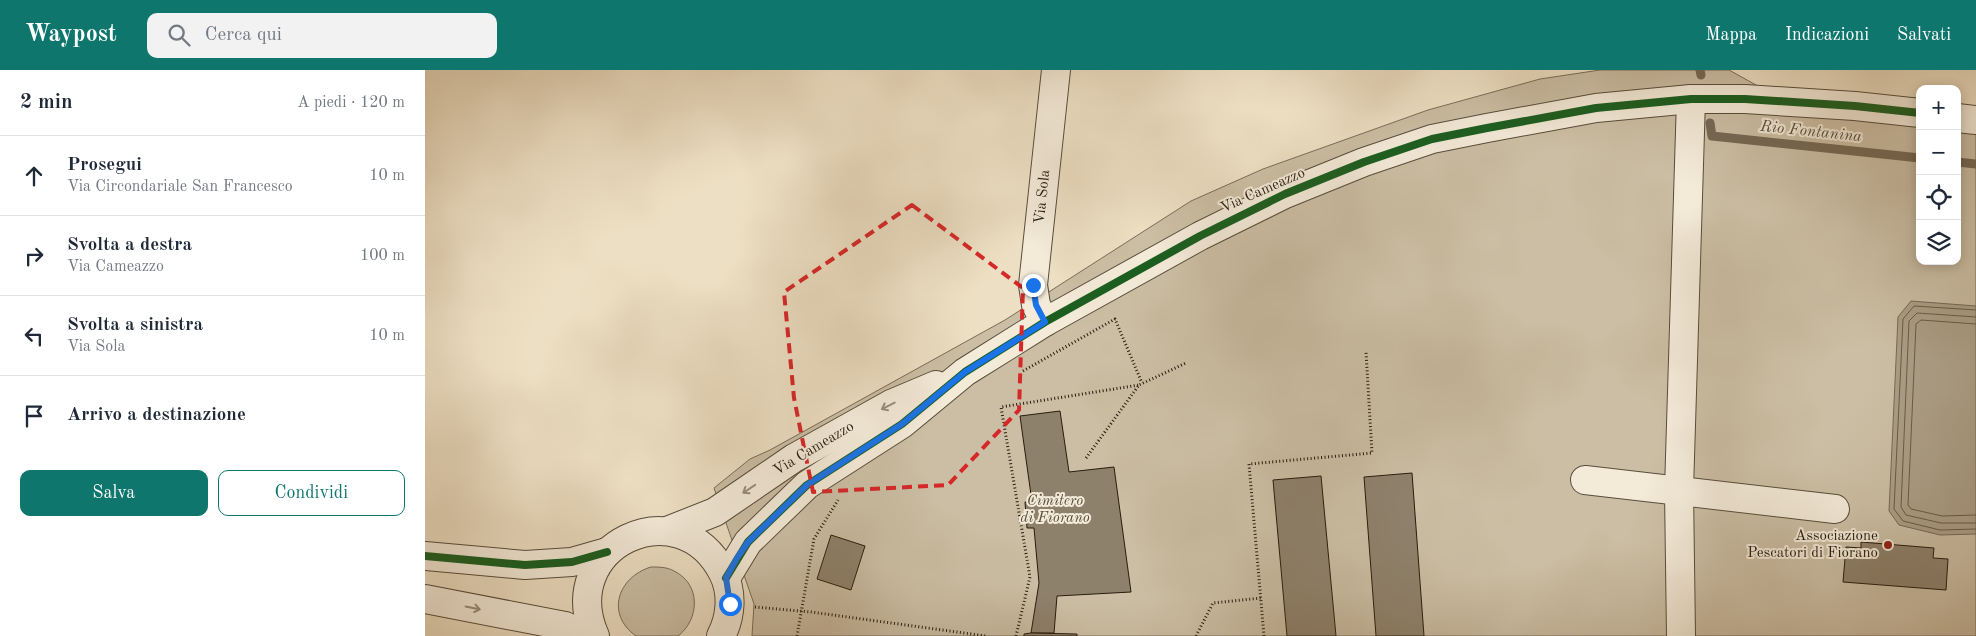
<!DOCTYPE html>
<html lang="it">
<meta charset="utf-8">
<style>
:root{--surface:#fff;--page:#f2f2f3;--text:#1f2937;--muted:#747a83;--line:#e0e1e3;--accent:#0f766e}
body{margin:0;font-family:"Old Standard TT",serif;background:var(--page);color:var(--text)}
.controls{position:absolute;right:15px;top:15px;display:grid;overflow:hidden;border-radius:10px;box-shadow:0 2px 12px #0003}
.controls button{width:45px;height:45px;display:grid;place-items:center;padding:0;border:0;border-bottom:1px solid var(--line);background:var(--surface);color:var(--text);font:25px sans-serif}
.stop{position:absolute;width:15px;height:15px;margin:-11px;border:4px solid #1a73e8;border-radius:50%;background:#fff}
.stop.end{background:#1a73e8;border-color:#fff;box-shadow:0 1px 5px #0008}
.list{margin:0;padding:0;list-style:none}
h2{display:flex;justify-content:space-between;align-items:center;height:65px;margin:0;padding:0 20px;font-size:21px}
h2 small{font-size:16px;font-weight:400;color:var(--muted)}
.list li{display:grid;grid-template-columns:32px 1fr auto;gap:15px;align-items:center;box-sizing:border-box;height:80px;padding:0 20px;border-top:1px solid var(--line)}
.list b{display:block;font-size:19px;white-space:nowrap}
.list p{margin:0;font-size:16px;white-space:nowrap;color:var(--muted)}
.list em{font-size:16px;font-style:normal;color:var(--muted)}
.actions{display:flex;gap:10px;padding:15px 20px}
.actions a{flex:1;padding:11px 0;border:1px solid var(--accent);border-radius:10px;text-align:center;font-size:18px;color:var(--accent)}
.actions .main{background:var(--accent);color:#fff}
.icon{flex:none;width:28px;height:28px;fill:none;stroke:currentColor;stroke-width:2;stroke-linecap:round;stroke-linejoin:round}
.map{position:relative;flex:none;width:1551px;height:566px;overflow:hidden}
header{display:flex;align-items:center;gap:30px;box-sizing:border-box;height:70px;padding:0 25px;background:var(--accent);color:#fff}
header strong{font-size:24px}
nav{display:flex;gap:28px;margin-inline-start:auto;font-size:18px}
.search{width:350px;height:45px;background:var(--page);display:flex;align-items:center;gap:12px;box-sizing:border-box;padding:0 18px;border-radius:10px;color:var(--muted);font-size:19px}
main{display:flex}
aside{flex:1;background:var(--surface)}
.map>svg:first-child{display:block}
.green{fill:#cbbea4;stroke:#796d59}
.water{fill:#aa9d85;stroke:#766955}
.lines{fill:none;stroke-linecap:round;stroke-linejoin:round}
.shore{stroke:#685c4a;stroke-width:1}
.stream{stroke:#766955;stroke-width:9}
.building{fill:#8e816c;stroke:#271c0e}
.minor-casing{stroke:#584d3b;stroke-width:30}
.path{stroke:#271c0e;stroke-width:3;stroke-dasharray:1 2.5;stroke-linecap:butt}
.minor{stroke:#f3ead8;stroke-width:28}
.cycleway-casing{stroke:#f3ead8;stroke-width:11}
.cycleway{stroke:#1b5e20;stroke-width:8}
.oneway{stroke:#978d7d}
.route{stroke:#1a73e8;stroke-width:6}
.marked{fill:none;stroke:#d62828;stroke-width:4;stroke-dasharray:10 6;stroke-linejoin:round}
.poi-dot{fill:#8f2418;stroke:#f3ead8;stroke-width:2}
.labels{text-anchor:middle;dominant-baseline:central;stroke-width:4;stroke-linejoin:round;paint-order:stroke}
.street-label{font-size:15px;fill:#271c0e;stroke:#f3ead8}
.park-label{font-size:15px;font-style:italic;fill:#584d3b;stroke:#f3ead8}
.poi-label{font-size:15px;fill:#271c0e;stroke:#f3ead8;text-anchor:end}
.water-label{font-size:16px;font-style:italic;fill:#5b503e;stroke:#f3ead8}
</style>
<header>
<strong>Waypost</strong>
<div class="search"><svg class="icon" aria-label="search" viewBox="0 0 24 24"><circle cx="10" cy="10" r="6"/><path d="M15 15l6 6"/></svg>Cerca qui</div>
<nav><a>Mappa</a><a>Indicazioni</a><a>Salvati</a></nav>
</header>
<main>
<aside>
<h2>2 min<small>A piedi · 120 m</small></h2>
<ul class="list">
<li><svg class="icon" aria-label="ahead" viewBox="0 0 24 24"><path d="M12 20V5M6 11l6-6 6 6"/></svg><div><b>Prosegui</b><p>Via Circondariale San Francesco</p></div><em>10 m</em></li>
<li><svg class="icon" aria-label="right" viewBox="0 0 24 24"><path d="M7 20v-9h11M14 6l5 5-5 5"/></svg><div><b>Svolta a destra</b><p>Via Cameazzo</p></div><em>100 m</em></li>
<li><svg class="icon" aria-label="left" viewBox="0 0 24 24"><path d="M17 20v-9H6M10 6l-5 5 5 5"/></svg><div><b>Svolta a sinistra</b><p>Via Sola</p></div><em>10 m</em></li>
<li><svg class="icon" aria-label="arrive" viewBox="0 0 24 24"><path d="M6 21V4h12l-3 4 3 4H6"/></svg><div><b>Arrivo a destinazione</b></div></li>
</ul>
<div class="actions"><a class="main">Salva</a><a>Condividi</a></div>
</aside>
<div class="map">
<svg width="1551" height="566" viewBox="0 0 1551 566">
<rect width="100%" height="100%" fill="#eddfc3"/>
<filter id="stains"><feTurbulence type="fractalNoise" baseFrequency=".004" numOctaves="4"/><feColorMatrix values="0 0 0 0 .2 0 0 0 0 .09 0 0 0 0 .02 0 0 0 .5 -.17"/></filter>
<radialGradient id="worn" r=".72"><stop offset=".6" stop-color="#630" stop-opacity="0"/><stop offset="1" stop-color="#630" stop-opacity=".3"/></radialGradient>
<g class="green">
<polygon points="1175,0 1304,0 1358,30 1495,40 1495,191 1532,191 1532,44 1551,46 1551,566 327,566 329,534 289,418 325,389 345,380 580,250 766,131 838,99 1003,40 1115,9"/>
<path d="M226,497c8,0 16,0 23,4 27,13 26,48 4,65h-42c-31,-22 -18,-59 15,-69z"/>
</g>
<polygon class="water" points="1486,231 1551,236 1551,464 1515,465 1474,455 1464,441 1473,247"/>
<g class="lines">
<g class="shore">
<polyline points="1551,240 1489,236 1478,249 1469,439 1478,451 1515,460 1551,459"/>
<polyline points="1551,247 1492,243 1484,251 1476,437 1481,445 1516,453 1551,453"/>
<polyline points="1551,254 1496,250 1491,254 1483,435 1486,439 1517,446 1551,445"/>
</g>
<g class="stream">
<polyline points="1275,0 1276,5"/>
<polyline points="1285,53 1287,66 1495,88"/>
<polyline points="1532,92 1551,94"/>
</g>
</g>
<g class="building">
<polygon points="635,341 644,402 689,397 706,522 632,526 629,563 606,563 614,513 609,458 602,458 600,432 607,432 595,346"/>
<polygon points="987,403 999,566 951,566 939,407"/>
<polygon points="896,406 911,566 862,566 848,410"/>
<polygon points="406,465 440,476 426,520 392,509"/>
<polygon points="1436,472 1509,478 1508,488 1523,489 1521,520 1418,512 1421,477 1436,478"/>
<polygon points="606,563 652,564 652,566 599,566 599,564"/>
</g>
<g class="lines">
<defs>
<g id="minor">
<polyline points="1532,48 1551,50"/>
<polyline points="620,252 611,235 608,215 631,0"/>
<polyline points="1160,410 1410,439"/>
<polyline points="242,461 290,442 369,388 466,334 511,315"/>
<polyline points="0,486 100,495 147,492 182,482"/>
<polyline points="301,508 323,472 382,415 477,354 540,302 620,252 775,166 860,124 939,92 1007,69 1062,58 1171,38 1266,29 1320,29 1430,36 1495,43"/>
<polyline points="0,529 140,556 164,566"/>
<path d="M170,566c-40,-90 84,-149 128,-63 10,20 8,44 -2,63"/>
<polyline points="1256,566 1254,420 1266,29"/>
</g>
</defs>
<use href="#minor" class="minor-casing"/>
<g class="path">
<polyline points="598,301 690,249 717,313"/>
<polyline points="661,388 714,315 761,293"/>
<polyline points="330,537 386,542 561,566"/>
<polyline points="372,566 389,469 413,430"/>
<polyline points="591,566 605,507 576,337 714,315"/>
<polyline points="771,566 788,533 836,528"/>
<polyline points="839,566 824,394 947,383 941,282"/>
</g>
<use href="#minor" class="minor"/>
<defs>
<g id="cycleway">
<polyline points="0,486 100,495 147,492 182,482"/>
<polyline points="301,508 323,472 382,415 477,354 540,302 620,252 775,166 860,124 939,92 1007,69 1062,58 1171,38 1266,29 1320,29 1430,36 1495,43"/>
</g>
</defs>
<use href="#cycleway" class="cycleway-casing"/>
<use href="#cycleway" class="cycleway"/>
</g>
<defs><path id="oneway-shaft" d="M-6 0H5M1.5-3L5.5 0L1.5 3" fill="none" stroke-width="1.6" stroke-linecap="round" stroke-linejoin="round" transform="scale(1.25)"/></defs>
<g class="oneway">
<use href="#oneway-shaft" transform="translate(463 336) rotate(153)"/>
<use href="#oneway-shaft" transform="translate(324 419) rotate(146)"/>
<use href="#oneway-shaft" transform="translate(48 538) rotate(11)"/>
</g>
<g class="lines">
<polyline class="route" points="305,534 301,508 312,488 323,472 382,415 477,354 540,302 620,252 611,235 608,215"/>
</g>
<path class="marked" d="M487,135l111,83 -4,122 -71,75 -135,7 -19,-94 -10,-106z"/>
<circle class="poi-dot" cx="1463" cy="475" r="5"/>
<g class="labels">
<g class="street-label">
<text transform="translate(838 121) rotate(-24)">Via Cameazzo</text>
<text transform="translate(618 127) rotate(-84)">Via Sola</text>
<text transform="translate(389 379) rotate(-31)">Via Cameazzo</text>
</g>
<g class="park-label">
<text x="630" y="431">Cimitero<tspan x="630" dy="17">di Fiorano</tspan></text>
</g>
<g class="poi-label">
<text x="1453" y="466">Associazione<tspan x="1453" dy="17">Pescatori di Fiorano</tspan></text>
</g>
<g class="water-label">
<text transform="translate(1386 62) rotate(6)">Rio Fontanina</text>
</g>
</g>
<rect width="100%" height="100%" filter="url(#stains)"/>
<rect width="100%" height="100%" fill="url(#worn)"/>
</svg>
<div class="controls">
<button>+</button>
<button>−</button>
<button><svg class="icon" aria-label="locate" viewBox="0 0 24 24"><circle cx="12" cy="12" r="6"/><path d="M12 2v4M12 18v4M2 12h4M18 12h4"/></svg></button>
<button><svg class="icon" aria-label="layers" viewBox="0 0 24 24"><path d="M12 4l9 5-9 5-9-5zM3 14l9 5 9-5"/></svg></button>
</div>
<div class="stop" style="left:305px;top:534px"></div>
<div class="stop end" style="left:608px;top:215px"></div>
</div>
</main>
